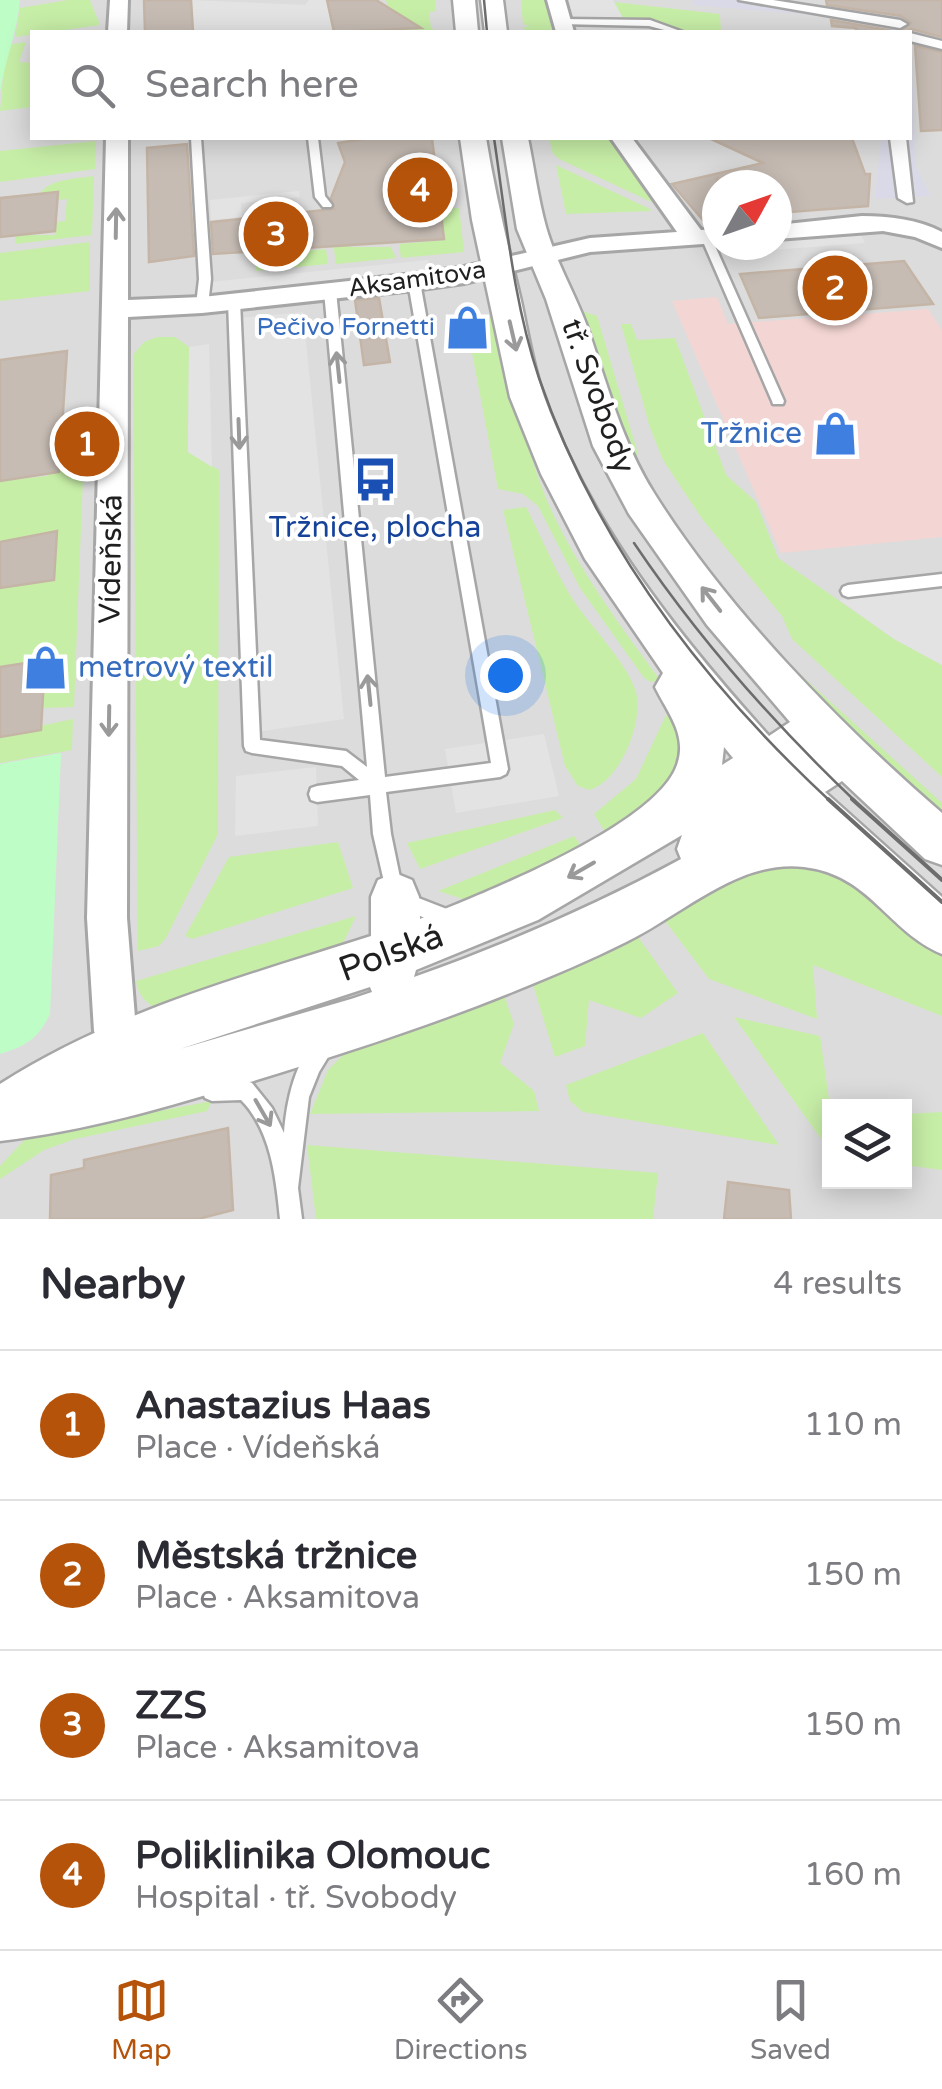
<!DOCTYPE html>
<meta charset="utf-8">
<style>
:root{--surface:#fff;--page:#f7f7f7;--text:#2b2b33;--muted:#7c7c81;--line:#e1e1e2;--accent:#b45309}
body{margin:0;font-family:"Varela Round",sans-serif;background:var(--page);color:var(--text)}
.controls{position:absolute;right:30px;bottom:30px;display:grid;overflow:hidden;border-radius:0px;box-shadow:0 5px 25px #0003}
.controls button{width:90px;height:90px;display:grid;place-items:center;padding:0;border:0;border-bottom:2px solid var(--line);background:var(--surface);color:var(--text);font:50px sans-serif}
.compass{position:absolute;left:702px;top:170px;width:90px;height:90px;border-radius:50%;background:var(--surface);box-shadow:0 5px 25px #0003;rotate:50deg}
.you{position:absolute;left:505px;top:675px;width:35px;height:35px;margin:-25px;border:8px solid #fff;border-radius:50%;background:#1a73e8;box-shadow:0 0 0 15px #1a73e833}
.badge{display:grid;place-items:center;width:65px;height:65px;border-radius:50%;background:var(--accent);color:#fff;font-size:32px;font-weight:700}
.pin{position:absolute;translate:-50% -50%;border:5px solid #fff;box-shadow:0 2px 10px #0006}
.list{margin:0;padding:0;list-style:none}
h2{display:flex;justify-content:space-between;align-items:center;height:130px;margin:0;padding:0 40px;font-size:42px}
h2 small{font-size:32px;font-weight:400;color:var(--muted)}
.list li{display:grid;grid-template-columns:65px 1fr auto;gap:30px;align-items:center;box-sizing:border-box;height:150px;padding:0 40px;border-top:2px solid var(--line)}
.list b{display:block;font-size:38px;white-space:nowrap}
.list p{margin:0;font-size:32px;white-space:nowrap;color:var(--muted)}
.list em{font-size:32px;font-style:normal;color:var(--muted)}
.icon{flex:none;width:55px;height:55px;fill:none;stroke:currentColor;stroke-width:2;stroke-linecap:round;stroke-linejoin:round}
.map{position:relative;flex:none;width:942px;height:1219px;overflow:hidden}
.search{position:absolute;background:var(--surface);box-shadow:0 5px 25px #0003;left:30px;right:30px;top:30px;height:110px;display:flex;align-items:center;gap:25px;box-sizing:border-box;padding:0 35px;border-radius:0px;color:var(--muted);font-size:38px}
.sheet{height:730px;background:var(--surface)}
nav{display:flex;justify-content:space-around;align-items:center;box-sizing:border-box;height:140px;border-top:2px solid var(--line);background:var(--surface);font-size:28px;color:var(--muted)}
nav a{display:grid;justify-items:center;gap:5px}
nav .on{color:var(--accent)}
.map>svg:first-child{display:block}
.residential{fill:#dddcdc;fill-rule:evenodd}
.commercial{fill:#f3d6d3}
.grass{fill:#c7eea7}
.park{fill:#bffdc7}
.parking{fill:#e3e3e3}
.plaza{fill:#dad9e7}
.building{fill:#c6bcb4;stroke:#c4b5a6;stroke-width:2.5}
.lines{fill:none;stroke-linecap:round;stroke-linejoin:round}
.service-casing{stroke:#a6a6a6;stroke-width:5}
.pedestrian-casing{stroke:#a6a6a6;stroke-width:5}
.minor-casing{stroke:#a6a6a6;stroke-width:6}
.tertiary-casing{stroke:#a6a6a6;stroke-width:5}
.service{fill:#fff;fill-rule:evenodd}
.pedestrian{fill:#fff;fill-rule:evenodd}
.minor{fill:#fff;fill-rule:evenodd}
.tertiary{fill:#fff;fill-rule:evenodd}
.tram-far1{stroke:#6d6d6d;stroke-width:2.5}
.tram{stroke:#6d6d6d;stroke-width:4}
.oneway{stroke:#9a9a9a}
.labels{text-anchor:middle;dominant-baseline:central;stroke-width:8;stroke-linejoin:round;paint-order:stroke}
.far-street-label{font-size:25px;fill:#1f1f1f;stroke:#fff}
.far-shop-label{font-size:25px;fill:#366cbe;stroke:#fff;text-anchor:end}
.street-label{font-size:30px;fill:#1f1f1f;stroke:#fff}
.shop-label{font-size:30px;fill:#366cbe;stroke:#fff;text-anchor:end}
.transit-label{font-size:30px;fill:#164399;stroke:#fff}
.near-street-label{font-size:35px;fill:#1f1f1f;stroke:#fff}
</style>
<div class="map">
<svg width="942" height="1219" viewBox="0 0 942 1219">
<rect width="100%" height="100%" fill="#f1ede5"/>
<path class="residential" d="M0,0h942v1219h-942zM32,32h878v106h-878zM717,185h60v60h-60zM830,1106h74v76h-74z"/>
<polygon class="commercial" points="717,297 728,324 928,309 942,330 942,537 781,553 672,301"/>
<g class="grass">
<polygon points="68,0 90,0 100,25 15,37 20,8"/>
<polygon points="386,0 435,0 436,11 429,12 431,28 438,32 394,32"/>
<polygon points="521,0 545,0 557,32 525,32 524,27 530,26 523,24"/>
<polygon points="614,2 720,14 721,32 679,32 624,20"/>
<polygon points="26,42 19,62 32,63 32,107 0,111 5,57 12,44"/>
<polygon points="549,138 609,138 660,206 559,159 553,154"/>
<polygon points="96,141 95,169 0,182 0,151"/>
<polygon points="556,165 650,209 651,211 566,214"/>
<path d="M94,176l-2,59 -77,9 1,-9h39l1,-13 9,-1 2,-22 -9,1v-8l-19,2c13,-16 36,-15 55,-18z"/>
<polygon points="459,208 464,252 401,258 399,244 445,240 442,209"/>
<polygon points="348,241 350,247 391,247 396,258 336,264 333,242"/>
<polygon points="90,242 90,291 0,301 0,253"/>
<polygon points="326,249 328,264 256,271 255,255"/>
<polygon points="582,311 597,316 638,454 632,461"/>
<path d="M497,316c15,62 26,128 51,187 29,65 71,121 112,177l-9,2 -7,-4 -64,-90 -42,-82 -15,-12 -25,-5 -29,-152 17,-2 1,-18z"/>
<polygon points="621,324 631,324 637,340 675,338 726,475 756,502 778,558 894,639 942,665 942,777 792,639 782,616 703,520 663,460 650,428"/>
<polygon points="157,337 175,337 189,347 188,452 219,470 218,834 166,938 159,946 138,951 133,355 144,342"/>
<polygon points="84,450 74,707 42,708 44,676 54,674 55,659 0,667 0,481 47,476 61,454"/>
<path d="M526,507c14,27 26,56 41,83 18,32 59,69 69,102 8,30 -16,90 -47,98l-11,-4 -13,-20 -62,-256z"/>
<polygon points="781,657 942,803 942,816 877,763"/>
<polygon points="666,715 673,719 683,718 680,779 607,835 594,814 636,779"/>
<polygon points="73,719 72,750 0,763 0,737 40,730 40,726"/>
<polygon points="555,810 563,818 420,869 407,843"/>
<polygon points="574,836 583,849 485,900 466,900 438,891"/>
<polygon points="338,842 353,888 192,939 185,936 229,857"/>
<polygon points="825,863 942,946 942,1016 813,965 817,1019 709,979 659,913 728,870"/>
<path d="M356,916l-14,29 -26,20 -155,45c-14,-5 -23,-14 -25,-29z"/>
<polygon points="633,930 678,993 641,1018 589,1000 585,1046 555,1057 531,978"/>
<polygon points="500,983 514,1024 500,1063 534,1091 539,1111 310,1114 328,1070 355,1043"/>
<polygon points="734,1017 820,1036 830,1106 829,1150"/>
<polygon points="703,1033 779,1145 583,1112 570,1101 566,1085"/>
<polygon points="212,1101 207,1111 75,1139 44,1150 0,1179 0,1166 28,1136"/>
<polygon points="942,1112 942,1170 905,1165 905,1114"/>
<polygon points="307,1145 658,1173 653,1219 316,1219"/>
</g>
<g class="park">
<path d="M0,0h20c-3,33 -15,60 -20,92z"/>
<path d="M61,753l-11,261c-12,25 -24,32 -50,40v-290z"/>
</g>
<g class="parking">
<polygon points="191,0 305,5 309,0 327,0 334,32 193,32"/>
<polygon points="565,0 613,0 624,20 574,22"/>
<polygon points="299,191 300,197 241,203 242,217 211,220 210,200"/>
<polygon points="860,232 865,243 733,253 726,245 777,245 777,239"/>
<polygon points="428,260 431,275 210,298 209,282"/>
<polygon points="303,312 344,719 257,732 240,318"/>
<polygon points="209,344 212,467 188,452 189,347"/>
<polygon points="942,589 942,665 894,639 839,600"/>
<polygon points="544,734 559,796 456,813 445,749"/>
<polygon points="316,767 318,826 235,836 236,776"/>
</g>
<polygon class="plaza" points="693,0 782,0 894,20 900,0 917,3 907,29 942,39 942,48 916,42 911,45 916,166 931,196 875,199 881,138 910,138 910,32 886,32 886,24 847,18 692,5"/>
<g class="building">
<polygon points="144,0 191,0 193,32 145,32"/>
<polygon points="327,0 376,0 421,28 334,32"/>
<polygon points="826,0 942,0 942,37 911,29 906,32 856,32 856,28 832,26 831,20 899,32 911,23 901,16 827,5"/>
<polygon points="915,46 942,52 942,130 921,131"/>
<polygon points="370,138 432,138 444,239 213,254 211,222 334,209 331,198 345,162 338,143"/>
<polygon points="709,138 852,138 865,174 870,174 868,206 777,213 777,185 718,185 717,177 717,225 708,226 672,184 763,163"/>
<polygon points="187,144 194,256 149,262 147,148"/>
<polygon points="58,192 55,231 0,237 0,198"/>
<polygon points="904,261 933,304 759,318 740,274"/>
<polygon points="379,298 390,362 364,365 355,300"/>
<polygon points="67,351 59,472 0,481 0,360"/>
<polygon points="57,531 54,580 0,588 0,542"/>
<polygon points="45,660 41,730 0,737 0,667"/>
<polygon points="228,1128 233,1210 198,1219 50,1219 51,1175 84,1168 84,1160"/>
<polygon points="728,1182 789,1190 791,1219 724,1219"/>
</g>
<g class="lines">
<defs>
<g id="service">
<polygon points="562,19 650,20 683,32 672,32 649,26 559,24 558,22"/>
<polygon points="191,138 201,138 211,279 208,305 202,309 196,305 199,279"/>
<polygon points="308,138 318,138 325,196 332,205 331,207 323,207 315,197"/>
<polygon points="706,234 711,237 784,401 783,404 773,404 772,401 701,237"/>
<polygon points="414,278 420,282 508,769 506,774 500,777 386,792 391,834 403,892 457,913 460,919 457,925 451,928 397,907 394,902 388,899 373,834 370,795 317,802 311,800 309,794 311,788 317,786 359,780 342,766 252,753 246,751 244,746 228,301 234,297 240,301 260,740 346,751 367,767 324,291 330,287 336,291 385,777 491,763 408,282"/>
<polygon points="942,574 942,586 848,597 843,595 841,591 843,587 848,585"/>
<path d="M323,1039l7,3 3,7 -14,23 -10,25 -11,91 4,31h-22c-4,-41 -9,-89 -39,-119l-29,1 -7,-3 -3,-7 3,-7 7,-3 33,-1 7,3 20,25 12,25c2,-28 11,-81 39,-94z"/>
</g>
<g id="pedestrian">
<polygon points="739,0 773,0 900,20 907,24 900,28"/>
<polygon points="910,33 942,41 942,49 910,41"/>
<polygon points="890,138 906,138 913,202 907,203 898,198"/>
</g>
<g id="minor">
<polygon points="110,0 128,0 127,32 108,32"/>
<polygon points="547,0 565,0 574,32 556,32"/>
<polygon points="106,138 128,138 128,300 202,297 414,274 464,267 590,238 677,232 611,138 632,138 701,230 717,229 717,243 590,252 464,283 414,290 202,313 128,317 127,918 136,1030 151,1064 144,1079 129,1086 114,1079 94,1031 87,918"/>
<path d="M862,216c27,0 55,3 80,16v16l-27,-11 -32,-6 -106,8v-14z"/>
</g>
<g id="tertiary">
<polygon points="453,0 475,0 478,32 456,32"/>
<polygon points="481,0 503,0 507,32 485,32"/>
<path d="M460,138h26c9,55 22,109 35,163 7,32 12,65 23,96 48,130 133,237 225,339l21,-14 -83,-97 -78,-111 -36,-68 -47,-147 -29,-70 -15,-91h26c6,29 10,60 18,89 10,36 31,70 43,105 19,55 34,112 65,161 72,115 186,232 288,320v52l-17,-6 -83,-78 -17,11 117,105v57c-55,-23 -71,-79 -138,-87 -66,-8 -122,48 -178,75 -36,18 -74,34 -111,49 -86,35 -176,64 -265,91 -83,25 -164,49 -250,59v-57c114,-73 243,-107 371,-148v-39l7,-17 17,-7 17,7 7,17 1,22c60,-24 236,-93 257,-154 11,-30 -10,-53 -22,-78l8,-14 -78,-114 -44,-85 -31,-77 -38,-177zM724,747l9,11 -11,7zM682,835l-5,14 4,10c-87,47 -174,85 -267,118l2,-7 122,-50zM370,987l2,5 -21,7 -171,50z"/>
</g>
</defs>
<use href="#service" class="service-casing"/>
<use href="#pedestrian" class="pedestrian-casing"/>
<use href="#minor" class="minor-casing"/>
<use href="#tertiary" class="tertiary-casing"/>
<use href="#service" class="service"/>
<use href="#pedestrian" class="pedestrian"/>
<use href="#minor" class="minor"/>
<use href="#tertiary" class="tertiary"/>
<g class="tram-far1">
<polyline points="484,0 487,32"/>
<path d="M494,138c12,80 19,163 45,240 56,164 165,306 291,423"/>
<path d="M634,543c64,95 138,179 221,258"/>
</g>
<g class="tram">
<polyline points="828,799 942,902"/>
<polyline points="852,799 942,880"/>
</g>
</g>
<defs><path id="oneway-shaft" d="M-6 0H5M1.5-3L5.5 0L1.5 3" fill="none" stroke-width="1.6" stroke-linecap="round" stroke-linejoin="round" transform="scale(2.5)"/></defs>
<g class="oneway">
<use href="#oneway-shaft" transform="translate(116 223) rotate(-89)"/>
<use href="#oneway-shaft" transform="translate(513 336) rotate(77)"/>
<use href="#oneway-shaft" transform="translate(338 367) rotate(-96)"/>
<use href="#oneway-shaft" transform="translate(239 434) rotate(88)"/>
<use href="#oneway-shaft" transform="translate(711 599) rotate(-128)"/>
<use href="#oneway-shaft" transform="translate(369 690) rotate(-96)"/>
<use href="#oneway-shaft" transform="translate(109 721) rotate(91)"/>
<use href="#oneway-shaft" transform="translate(581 870) rotate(150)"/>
<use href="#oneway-shaft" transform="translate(263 1113) rotate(60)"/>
</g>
<defs>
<symbol id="shop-bare" viewBox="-9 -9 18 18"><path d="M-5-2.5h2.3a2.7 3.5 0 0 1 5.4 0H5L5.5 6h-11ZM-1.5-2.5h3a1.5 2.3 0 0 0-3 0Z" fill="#3f7fe0" stroke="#fff" stroke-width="2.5" paint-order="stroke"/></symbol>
<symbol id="bus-bare" viewBox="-9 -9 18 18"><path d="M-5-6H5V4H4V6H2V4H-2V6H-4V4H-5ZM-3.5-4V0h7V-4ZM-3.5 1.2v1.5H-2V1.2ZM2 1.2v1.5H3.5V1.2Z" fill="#1a4fb4" stroke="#fff" stroke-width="2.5" paint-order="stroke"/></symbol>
</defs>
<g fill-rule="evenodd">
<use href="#shop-bare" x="436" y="296" width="63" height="63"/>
<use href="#shop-bare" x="804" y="402" width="63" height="63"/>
<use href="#bus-bare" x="344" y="448" width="63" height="63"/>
<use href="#shop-bare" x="14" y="636" width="63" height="63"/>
</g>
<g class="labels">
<g class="far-street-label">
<text transform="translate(417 279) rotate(-8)">Aksamitova</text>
</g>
<g class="far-shop-label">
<text x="435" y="327">Pečivo Fornetti</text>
</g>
<g class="street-label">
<text transform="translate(598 396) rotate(70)">tř. Svobody</text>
<text transform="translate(111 559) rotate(-89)">Vídeňská</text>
</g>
<g class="shop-label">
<text x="802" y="433">Tržnice</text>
<text x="78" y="667" text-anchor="start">metrový textil</text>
</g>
<g class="transit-label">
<text x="375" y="527">Tržnice, plocha</text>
</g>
<g class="near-street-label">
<text transform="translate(391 953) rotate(-20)">Polská</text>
</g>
</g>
</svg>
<div class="controls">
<button><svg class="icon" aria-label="layers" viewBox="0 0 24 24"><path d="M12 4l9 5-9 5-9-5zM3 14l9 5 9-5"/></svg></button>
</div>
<svg class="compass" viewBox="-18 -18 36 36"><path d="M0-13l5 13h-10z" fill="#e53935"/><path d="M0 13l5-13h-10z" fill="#7c7c81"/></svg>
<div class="you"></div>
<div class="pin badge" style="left:87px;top:444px">1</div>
<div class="pin badge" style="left:835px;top:288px">2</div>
<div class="pin badge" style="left:276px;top:234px">3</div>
<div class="pin badge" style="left:420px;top:190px">4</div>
<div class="search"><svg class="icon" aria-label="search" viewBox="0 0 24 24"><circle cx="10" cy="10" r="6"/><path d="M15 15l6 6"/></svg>Search here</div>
</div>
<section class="sheet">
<h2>Nearby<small>4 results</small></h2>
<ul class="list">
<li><span class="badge">1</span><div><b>Anastazius Haas</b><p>Place · Vídeňská</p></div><em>110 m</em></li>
<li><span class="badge">2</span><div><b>Městská tržnice</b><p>Place · Aksamitova</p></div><em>150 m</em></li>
<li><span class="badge">3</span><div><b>ZZS</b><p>Place · Aksamitova</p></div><em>150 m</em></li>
<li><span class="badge">4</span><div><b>Poliklinika Olomouc</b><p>Hospital · tř. Svobody</p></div><em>160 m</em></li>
</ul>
</section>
<nav>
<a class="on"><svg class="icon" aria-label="map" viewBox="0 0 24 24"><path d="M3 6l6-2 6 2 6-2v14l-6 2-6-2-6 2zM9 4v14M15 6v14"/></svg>Map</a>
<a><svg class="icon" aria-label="directions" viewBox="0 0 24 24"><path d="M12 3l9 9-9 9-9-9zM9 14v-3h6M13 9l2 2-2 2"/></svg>Directions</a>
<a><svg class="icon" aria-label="saved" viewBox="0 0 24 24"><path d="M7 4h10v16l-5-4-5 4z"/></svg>Saved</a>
</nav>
